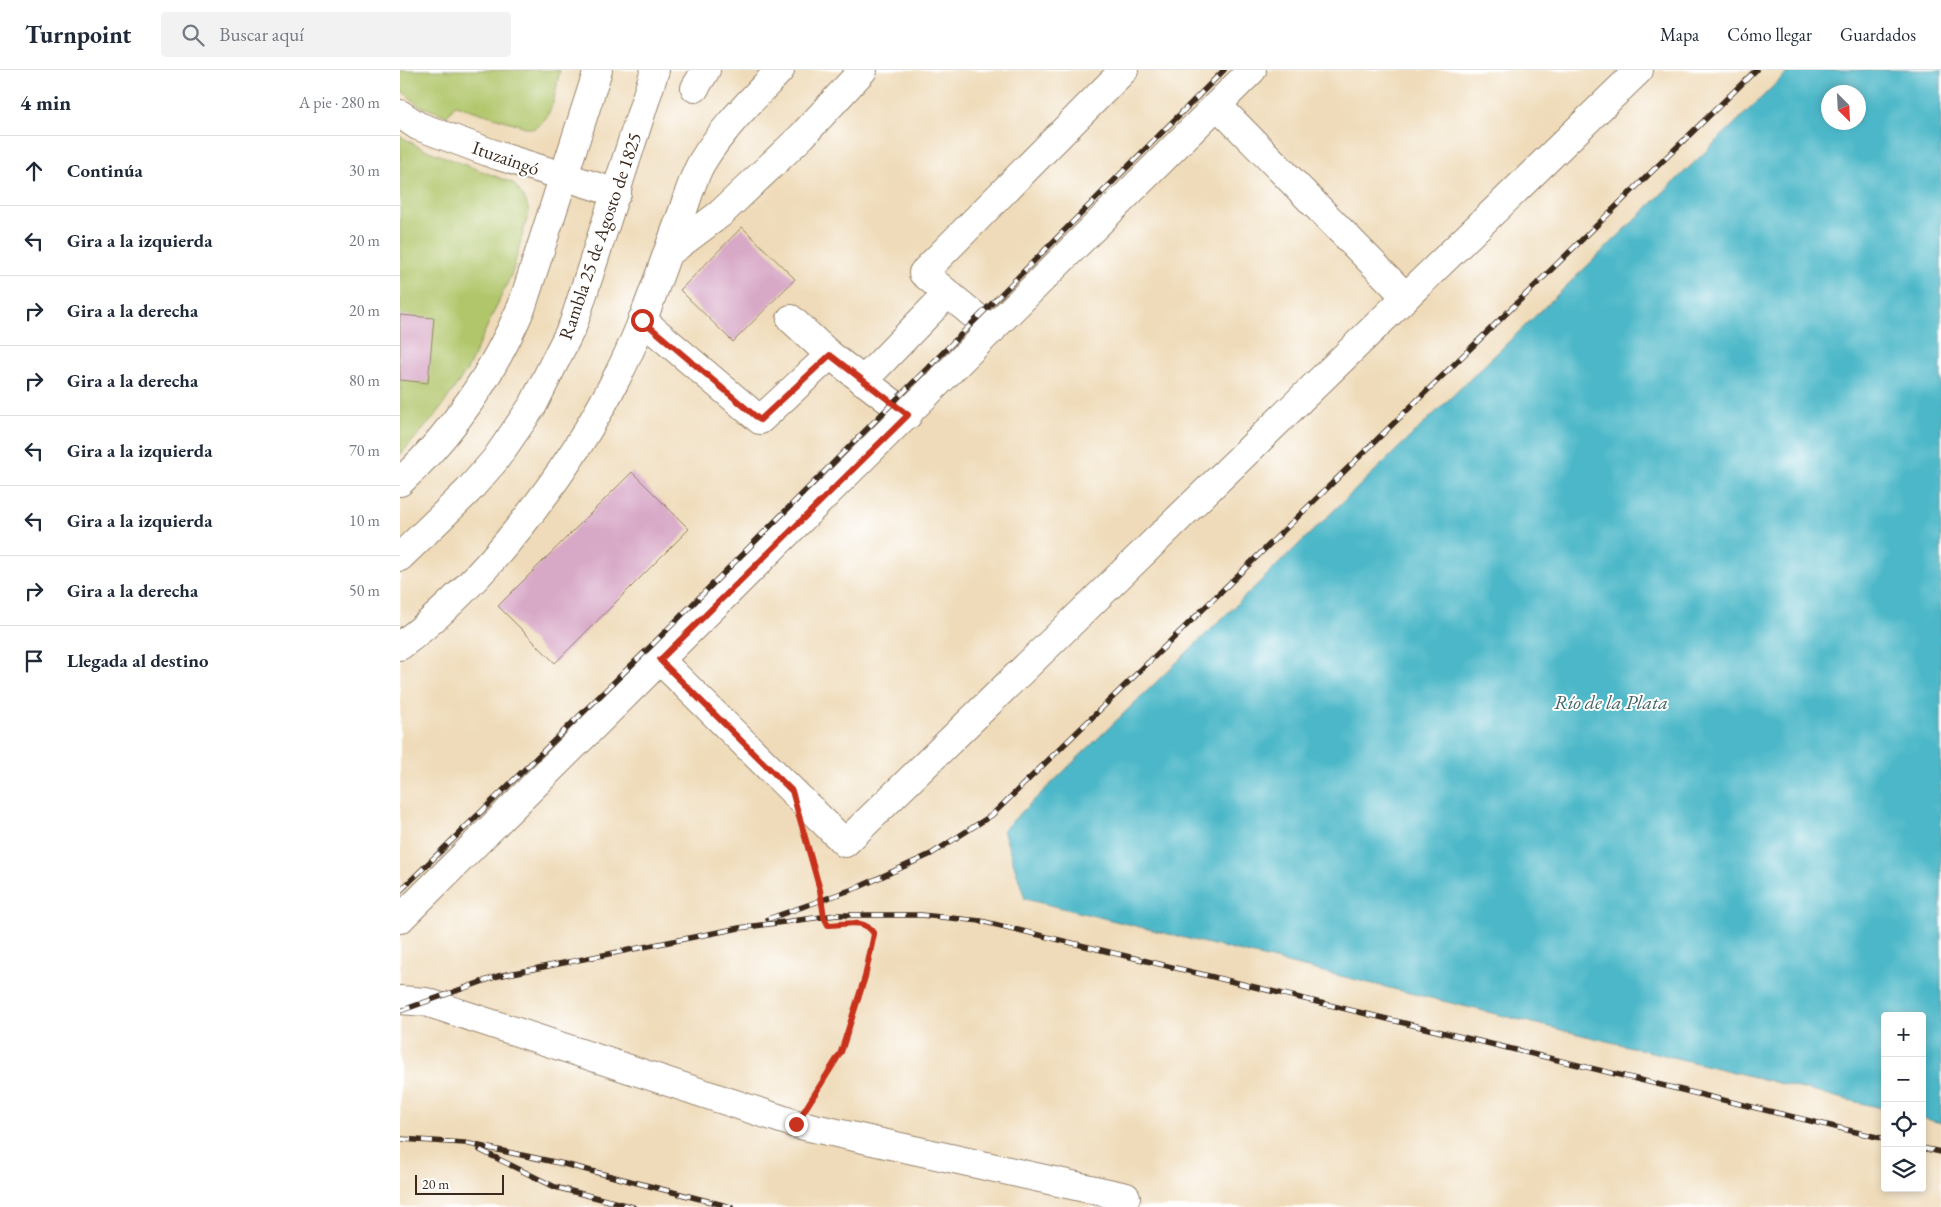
<!DOCTYPE html>
<html lang="es">
<meta charset="utf-8">
<style>
:root{--surface:#fff;--page:#f2f2f3;--text:#1f2937;--muted:#747a83;--line:#e0e1e3}
body{margin:0;font-family:"EB Garamond",serif;background:var(--page);color:var(--text)}
.controls{position:absolute;right:15px;bottom:15px;display:grid;overflow:hidden;border-radius:5px;box-shadow:0 2px 8px #0003}
.controls button{width:45px;height:45px;display:grid;place-items:center;padding:0;border:0;border-bottom:1px solid var(--line);background:var(--surface);color:var(--text);font:25px sans-serif}
.compass{position:absolute;left:1421px;top:15px;width:45px;height:45px;border-radius:50%;background:var(--surface);box-shadow:0 2px 8px #0003;rotate:156deg}
.scale{position:absolute;left:15px;bottom:12px;width:89px;box-sizing:border-box;padding-left:5px;border:2px solid #3b2a1e;border-top:0;font-size:14px;line-height:18px;white-space:nowrap;color:#3b2a1e;-webkit-text-stroke:4px #fff;paint-order:stroke}
.stop{position:absolute;width:15px;height:15px;margin:-11px;border:4px solid #c8321e;border-radius:50%;background:#fff}
.stop.end{background:#c8321e;border-color:#fff;box-shadow:0 1px 5px #0008}
.list{margin:0;padding:0;list-style:none}
h2{display:flex;justify-content:space-between;align-items:center;height:65px;margin:0;padding:0 20px;font-size:21px}
h2 small{font-size:16px;font-weight:400;color:var(--muted)}
.list li{display:grid;grid-template-columns:32px 1fr auto;gap:15px;align-items:center;box-sizing:border-box;height:70px;padding:0 20px;border-top:1px solid var(--line)}
.list b{display:block;font-size:19px;white-space:nowrap}
.list em{font-size:16px;font-style:normal;color:var(--muted)}
.icon{flex:none;width:28px;height:28px;fill:none;stroke:currentColor;stroke-width:2;stroke-linecap:round;stroke-linejoin:round}
.map{position:relative;flex:none;width:1541px;height:1137px;overflow:hidden}
header{display:flex;align-items:center;gap:30px;box-sizing:border-box;height:70px;padding:0 25px;background:var(--surface);border-bottom:1px solid var(--line)}
header strong{font-size:24px}
nav{display:flex;gap:28px;margin-inline-start:auto;font-size:18px}
.search{width:350px;height:45px;background:var(--page);display:flex;align-items:center;gap:12px;box-sizing:border-box;padding:0 18px;border-radius:5px;color:var(--muted);font-size:19px}
main{display:flex}
aside{flex:1;background:var(--surface)}
.map>svg:first-child{display:block}
.green{fill:#b1c66a;stroke:#767844}
.water{fill:#4cb7c8;stroke:#447073;fill-rule:evenodd}
.building{fill:#d8a9c7}
.lines{fill:none;stroke-linecap:round;stroke-linejoin:round}
.minor-casing{stroke:#95826c;stroke-width:30}
.major-casing{stroke:#95826c;stroke-width:30}
.path{stroke:#95826c;stroke-width:3;stroke-dasharray:4 4;stroke-linecap:butt}
.minor{stroke:#fff;stroke-width:28}
.major{stroke:#fff;stroke-width:28}
.rail-casing{stroke:#3b2a1e;stroke-width:5.5}
.rail{stroke:#fff;stroke-width:4;stroke-dasharray:11;stroke-linecap:butt}
.route{stroke:#c8321e;stroke-width:6}
.labels{text-anchor:middle;dominant-baseline:central;stroke-width:4;stroke-linejoin:round;paint-order:stroke}
.street-label{font-size:19px;fill:#3b2a1e;stroke:#fff}
.water-label{font-size:20px;font-style:italic;fill:#426262;stroke:#fff}
</style>
<header>
<strong>Turnpoint</strong>
<div class="search"><svg class="icon" aria-label="search" viewBox="0 0 24 24"><circle cx="10" cy="10" r="6"/><path d="M15 15l6 6"/></svg>Buscar aquí</div>
<nav><a>Mapa</a><a>Cómo llegar</a><a>Guardados</a></nav>
</header>
<main>
<aside>
<h2>4 min<small>A pie · 280 m</small></h2>
<ul class="list">
<li><svg class="icon" aria-label="ahead" viewBox="0 0 24 24"><path d="M12 20V5M6 11l6-6 6 6"/></svg><div><b>Continúa</b></div><em>30 m</em></li>
<li><svg class="icon" aria-label="left" viewBox="0 0 24 24"><path d="M17 20v-9H6M10 6l-5 5 5 5"/></svg><div><b>Gira a la izquierda</b></div><em>20 m</em></li>
<li><svg class="icon" aria-label="right" viewBox="0 0 24 24"><path d="M7 20v-9h11M14 6l5 5-5 5"/></svg><div><b>Gira a la derecha</b></div><em>20 m</em></li>
<li><svg class="icon" aria-label="right" viewBox="0 0 24 24"><path d="M7 20v-9h11M14 6l5 5-5 5"/></svg><div><b>Gira a la derecha</b></div><em>80 m</em></li>
<li><svg class="icon" aria-label="left" viewBox="0 0 24 24"><path d="M17 20v-9H6M10 6l-5 5 5 5"/></svg><div><b>Gira a la izquierda</b></div><em>70 m</em></li>
<li><svg class="icon" aria-label="left" viewBox="0 0 24 24"><path d="M17 20v-9H6M10 6l-5 5 5 5"/></svg><div><b>Gira a la izquierda</b></div><em>10 m</em></li>
<li><svg class="icon" aria-label="right" viewBox="0 0 24 24"><path d="M7 20v-9h11M14 6l5 5-5 5"/></svg><div><b>Gira a la derecha</b></div><em>50 m</em></li>
<li><svg class="icon" aria-label="arrive" viewBox="0 0 24 24"><path d="M6 21V4h12l-3 4 3 4H6"/></svg><div><b>Llegada al destino</b></div></li>
</ul>
</aside>
<div class="map">
<svg width="1541" height="1137" viewBox="0 0 1541 1137">
<rect width="100%" height="100%" fill="#fff"/>
<filter id="ink" filterUnits="userSpaceOnUse"><feTurbulence type="fractalNoise" baseFrequency=".02" numOctaves="2"/><feDisplacementMap in="SourceGraphic" scale="10" xChannelSelector="R" yChannelSelector="G"/><feConvolveMatrix kernelMatrix="1 2 1 2 8 2 1 2 1" color-interpolation-filters="sRGB"/></filter>
<filter id="wash" filterUnits="userSpaceOnUse"><feTurbulence type="fractalNoise" baseFrequency=".0096" numOctaves="4" result="noise"/><feDisplacementMap in="SourceGraphic" scale="20" xChannelSelector="R" yChannelSelector="G"/><feGaussianBlur stdDeviation="1.12" result="paint"/><feColorMatrix in="noise" values="0 0 0 0 0 0 0 0 0 0 0 0 0 0 0 0 0 1.4 0 .05"/><feComposite in="paint" operator="in"/></filter>
<g filter="url(#wash)">
<rect width="100%" height="100%" fill="#efdbb9"/>
<g class="green">
<path d="M0,0h160c-5,21 -6,50 -28,59l-77,-24 -8,11 -29,-11 -18,-16z"/>
<polygon points="0,66 21,78 113,113 125,129 129,141 112,203 67,300 36,345 0,385"/>
</g>
<path class="water" d="M1390,0h151v1053l-19,-5v-102h-37v93l-860,-210 -22,-69zM1428,22h30v30h-30z"/>
<g id="blocks">
<g class="building">
<polygon points="342,157 395,209 333,272 280,220"/>
<polygon points="0,245 34,248 28,313 0,310"/>
<polygon points="232,402 289,459 155,593 98,536"/>
</g>
</g>
</g>
<g filter="url(#ink)">
<use href="#blocks" fill-opacity="0" stroke="#95826c" stroke-width="1"/>
<g class="lines">
<defs>
<g id="minor">
<polyline points="295,18 306,0"/>
<polyline points="817,35 1006,227"/>
<polyline points="0,44 18,56 99,86 217,123"/>
<polyline points="267,184 320,144 402,66 463,0"/>
<polyline points="391,249 430,285 508,345"/>
<polyline points="242,250 360,350 430,285"/>
<polyline points="592,260 523,203 724,0"/>
<polyline points="463,311 547,224"/>
<path d="M0,576c86,-64 169,-174 217,-269 26,-50 43,-106 63,-158 7,-19 12,-40 22,-57 21,-35 51,-63 78,-92"/>
<polyline points="260,590 445,773 1239,0"/>
<polyline points="0,849 852,0"/>
<polyline points="0,930 26,932 396,1054 726,1127"/>
</g>
<g id="major">
<path d="M0,412c53,-49 94,-111 122,-176l76,-236"/>
<polyline points="0,487 68,421 95,390 133,335 173,255 255,0"/>
</g>
</defs>
<use href="#minor" class="minor-casing"/>
<use href="#major" class="major-casing"/>
<path class="path" d="M409,779l11,41 4,27 4,8c17,0 35,-8 46,9l-9,43 -24,75 -28,47"/>
<use href="#minor" class="minor"/>
<use href="#major" class="major"/>
<defs>
<g id="rail">
<polyline points="0,821 250,577 824,0"/>
<polyline points="368,849 459,817 531,784 592,745 1356,0"/>
<polyline points="0,941 98,906 339,858 437,845 521,845 581,851 1485,1069"/>
<polyline points="0,1069 65,1073 164,1094 331,1137"/>
<polyline points="1522,1078 1541,1082"/>
<polyline points="80,1080 155,1117 233,1137"/>
</g>
</defs>
<use href="#rail" class="rail-casing"/>
<use href="#rail" class="rail"/>
</g>
</g>
<g class="lines" filter="url(#ink)">
<path class="route" d="M242,250l118,100 70,-65 78,60 -248,245 132,131 28,99 4,27 4,8c17,0 36,-8 46,9l-9,43 -24,75 -45,72"/>
</g>
<g class="labels">
<g class="street-label">
<text transform="translate(106 88) rotate(19)">Ituzaingó</text>
<text transform="translate(200 166) rotate(-71)">Rambla 25 de Agosto de 1825</text>
</g>
<g class="water-label">
<text x="1211" y="632">Río de la Plata</text>
</g>
</g>
</svg>
<div class="controls">
<button>+</button>
<button>−</button>
<button><svg class="icon" aria-label="locate" viewBox="0 0 24 24"><circle cx="12" cy="12" r="6"/><path d="M12 2v4M12 18v4M2 12h4M18 12h4"/></svg></button>
<button><svg class="icon" aria-label="layers" viewBox="0 0 24 24"><path d="M12 4l9 5-9 5-9-5zM3 14l9 5 9-5"/></svg></button>
</div>
<svg class="compass" viewBox="-18 -18 36 36"><path d="M0-13l5 13h-10z" fill="#e53935"/><path d="M0 13l5-13h-10z" fill="#747a83"/></svg>
<div class="scale">20 m</div>
<div class="stop" style="left:242px;top:250px"></div>
<div class="stop end" style="left:396px;top:1054px"></div>
</div>
</main>
